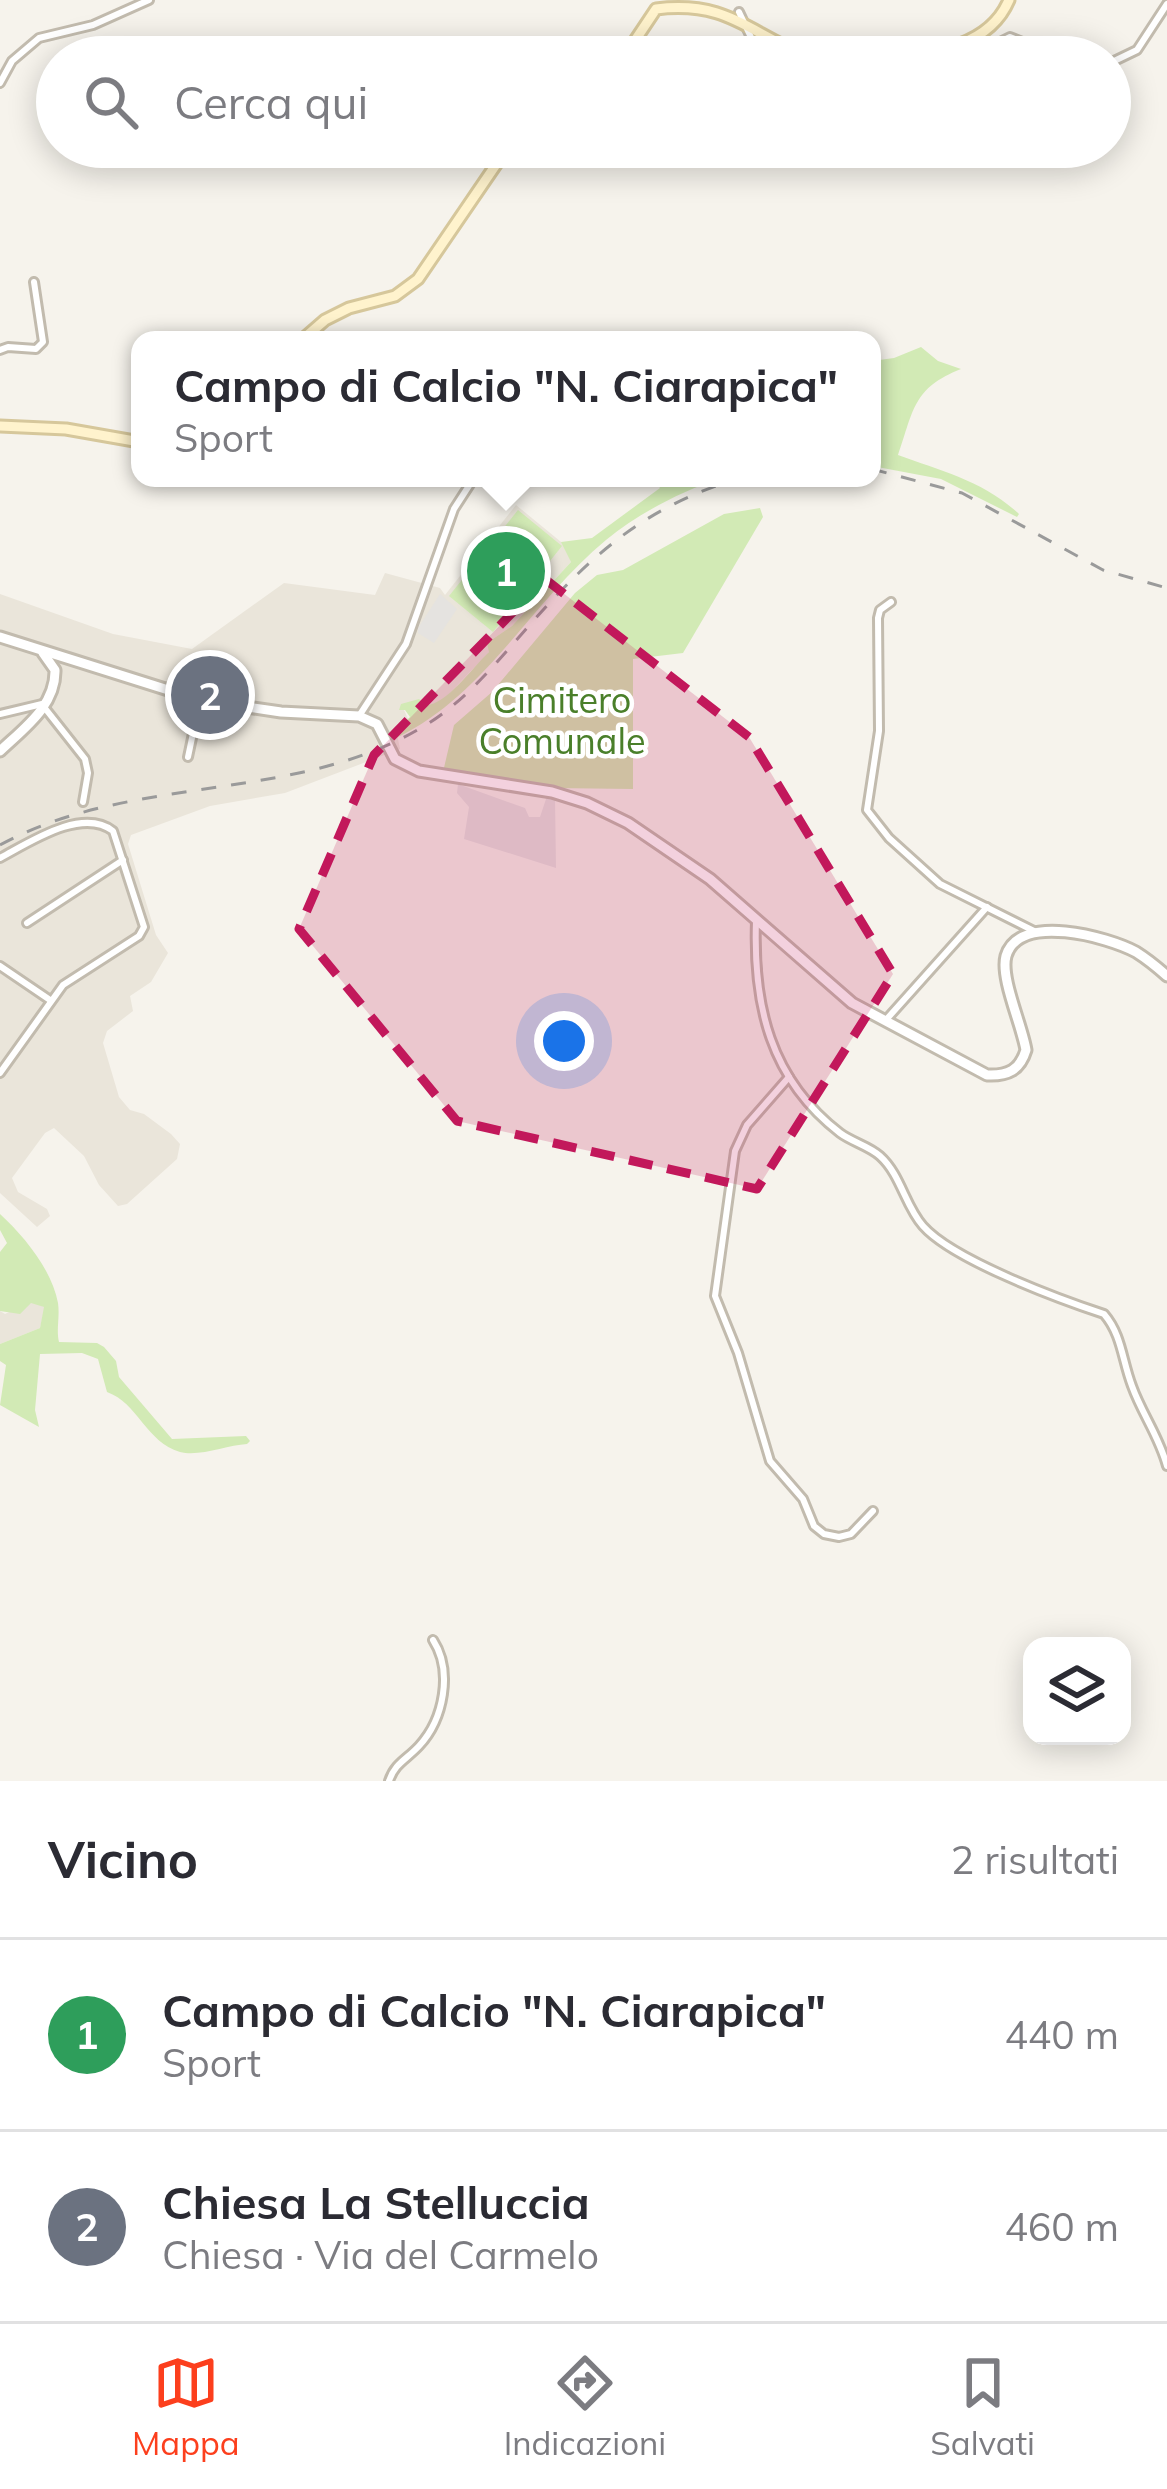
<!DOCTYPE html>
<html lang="it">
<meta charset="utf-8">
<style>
:root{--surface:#fff;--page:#f2f2f3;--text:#2b2b33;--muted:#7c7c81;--line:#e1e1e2;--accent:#fc3f1d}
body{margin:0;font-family:Mulish,sans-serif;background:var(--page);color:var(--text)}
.controls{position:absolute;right:36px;bottom:36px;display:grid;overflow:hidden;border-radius:24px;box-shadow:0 6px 30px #0003}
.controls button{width:108px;height:108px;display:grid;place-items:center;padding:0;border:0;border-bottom:3px solid var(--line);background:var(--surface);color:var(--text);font:60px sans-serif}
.you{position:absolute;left:564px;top:1041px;width:42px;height:42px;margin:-30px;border:9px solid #fff;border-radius:50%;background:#1a73e8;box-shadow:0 0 0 18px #1a73e833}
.badge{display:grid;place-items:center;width:78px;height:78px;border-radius:50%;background:var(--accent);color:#fff;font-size:39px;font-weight:700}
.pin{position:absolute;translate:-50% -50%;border:6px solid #fff;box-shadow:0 3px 12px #0006}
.popup{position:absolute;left:131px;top:331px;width:750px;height:156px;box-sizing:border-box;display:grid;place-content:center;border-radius:24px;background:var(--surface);filter:drop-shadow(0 3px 9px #0005);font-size:39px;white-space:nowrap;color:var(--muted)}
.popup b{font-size:45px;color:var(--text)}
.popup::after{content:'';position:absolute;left:50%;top:100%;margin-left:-24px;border:24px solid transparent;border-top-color:var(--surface)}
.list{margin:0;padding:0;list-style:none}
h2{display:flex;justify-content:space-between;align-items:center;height:156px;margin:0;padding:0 48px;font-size:51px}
h2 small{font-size:39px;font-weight:400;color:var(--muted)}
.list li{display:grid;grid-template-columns:78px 1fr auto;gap:36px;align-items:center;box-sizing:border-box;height:192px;padding:0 48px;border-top:3px solid var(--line)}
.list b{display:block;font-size:45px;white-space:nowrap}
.list p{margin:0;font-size:39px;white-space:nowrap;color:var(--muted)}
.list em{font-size:39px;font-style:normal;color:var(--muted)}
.icon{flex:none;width:66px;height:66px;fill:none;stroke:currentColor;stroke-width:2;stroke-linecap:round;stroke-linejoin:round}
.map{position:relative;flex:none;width:1167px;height:1781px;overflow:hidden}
.search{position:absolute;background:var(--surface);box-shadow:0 6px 30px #0003;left:36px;right:36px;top:36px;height:132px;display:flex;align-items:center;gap:30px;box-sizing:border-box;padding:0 42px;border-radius:66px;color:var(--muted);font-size:45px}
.sheet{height:540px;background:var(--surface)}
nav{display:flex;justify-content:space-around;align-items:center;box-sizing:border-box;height:168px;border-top:3px solid var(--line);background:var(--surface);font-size:33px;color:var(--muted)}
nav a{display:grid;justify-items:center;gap:6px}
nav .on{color:var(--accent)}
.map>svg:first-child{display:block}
.residential{fill:#eae5da}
.green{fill:#d2eab5}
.parking{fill:#e5e3e0}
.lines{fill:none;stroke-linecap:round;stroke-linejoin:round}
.minor-casing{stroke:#c2bbae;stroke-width:12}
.tertiary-casing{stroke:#c2bbae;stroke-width:15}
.secondary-casing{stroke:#d6c79b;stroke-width:15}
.minor{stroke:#fff;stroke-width:6}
.tertiary{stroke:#fff;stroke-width:9}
.secondary{stroke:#fff3cd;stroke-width:9}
.rail{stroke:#9a9a9a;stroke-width:3;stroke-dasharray:15 15;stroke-linecap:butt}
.marked{fill:#c2185b;fill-opacity:0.2;stroke:#c2185b;stroke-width:9;stroke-dasharray:24 15;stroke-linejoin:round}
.labels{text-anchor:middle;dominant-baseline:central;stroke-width:9;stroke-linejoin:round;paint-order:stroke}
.park-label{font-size:36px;fill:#4a7f2a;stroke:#fff}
</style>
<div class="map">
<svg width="1167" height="1781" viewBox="0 0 1167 1781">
<rect width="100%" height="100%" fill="#f6f3ec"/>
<g class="residential">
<polygon points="516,505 566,546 571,562 512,626 487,643 490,651 445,698 434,706 429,703 404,710 409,721 396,729 400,749 285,793 210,806 131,835 128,844 156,935 168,953 151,982 130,996 133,1011 107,1031 103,1043 119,1097 130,1110 144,1114 171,1134 180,1144 177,1159 127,1204 118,1206 99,1185 84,1156 54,1128 45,1133 12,1178 18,1192 47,1209 50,1216 37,1227 0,1193 0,594 113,634 192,649 284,583 375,595 385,573 440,588 445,595"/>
<polygon points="31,1302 45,1307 40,1328 0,1344 0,1311 5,1314"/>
</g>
<g class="green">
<path d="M921,347l17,14 23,8c-48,19 -47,40 -63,86 43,16 86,26 121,59l-2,3 -76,-38 -69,-13v-105l22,-3z"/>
<path d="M653,478h68c-41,14 -82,35 -115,62 -75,62 -120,155 -210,198v-9l14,-12 -5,-7h-6l2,-6 18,-5 7,6c20,0 46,-37 63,-53l-2,-9 25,-17 59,-64 -10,-20 31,-4 68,-50z"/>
<polygon points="760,508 763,517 683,653 633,659 633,789 550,788 443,772 454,725 492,692 575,593 597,575 623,570 724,514"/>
<polygon points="518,510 562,546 493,632 449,596"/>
<path d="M0,1214c24,22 52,56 58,89 2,14 -2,27 1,39l38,1 7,4 12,14 3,16 53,62 74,-3 4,5 -3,3c-20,1 -47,13 -67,8 -34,-10 -42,-49 -73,-60l-9,-33 -16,-6 -42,1 -5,56 4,17 -39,-22 6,-40 -6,-4v-17l40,-16 4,-21 -13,-4 -11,11 -20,-3v-59l7,-9 -7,-13z"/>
</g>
<g class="parking">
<polygon points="440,594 457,609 434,643 418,633 418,628"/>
<polygon points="458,784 525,808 529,817 540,817 547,796 555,797 556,868 464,839 469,807 457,793"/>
</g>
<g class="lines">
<defs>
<g id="minor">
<polyline points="739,12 756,48 766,57"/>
<polyline points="970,57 1010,37 1060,57"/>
<polyline points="1110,63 1137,50 1167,4"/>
<polyline points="0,83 12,61 39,38 93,25 149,0"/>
<polyline points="0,350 8,347 36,349 43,342 34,282"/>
<polyline points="891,602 880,610 878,618 879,731 867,810 889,838 940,884 1036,932"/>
<polyline points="44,707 85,759 88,773 83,802"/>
<polyline points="0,714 42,704"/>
<polyline points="359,716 406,644 454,509 474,478"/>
<polyline points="188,757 200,700"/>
<path d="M0,858c30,-16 82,-51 113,-27l31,96 -5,9 -76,49 -63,88"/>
<path d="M756,921c-3,84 14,158 84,212 12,9 29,13 40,23 21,19 25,50 43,70 30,34 136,73 181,88 18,21 18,46 28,72 10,28 27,50 35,80"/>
<polyline points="27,923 123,860"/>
<polyline points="0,966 50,1000"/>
<polyline points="885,1021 987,907"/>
<polyline points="789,1077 747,1125 735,1151 715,1296 738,1353 770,1461 803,1499 814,1526 824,1534 839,1537 851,1534 873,1511"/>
<path d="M389,1781c6,-18 17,-21 30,-35 25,-27 34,-75 14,-106"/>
</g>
<g id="tertiary">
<path d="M0,637l200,63 81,12 78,4 18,8 18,35 24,12 133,21 35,11 41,20 82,56 142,124 135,72c21,1 33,-5 39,-25 -4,-25 -26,-72 -20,-94 13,-44 102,-19 130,-4 11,7 21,15 31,24"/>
<polyline points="175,693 203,687 232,701"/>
<path d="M0,751c23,-22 56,-45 55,-81l-12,-17"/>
</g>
<g id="secondary">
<path d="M624,57l32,-48c74,-9 94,26 154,48"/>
<path d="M891,57c44,-5 98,-10 118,-57"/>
<polyline points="302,340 325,320 349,308 395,296 418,279 508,147"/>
<polyline points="0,426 66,429 140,442"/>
</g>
</defs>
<use href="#minor" class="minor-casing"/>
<use href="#tertiary" class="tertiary-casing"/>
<use href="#secondary" class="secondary-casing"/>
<use href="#minor" class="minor"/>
<use href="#tertiary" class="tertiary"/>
<use href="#secondary" class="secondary"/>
<g class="rail">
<polyline points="872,469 962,493 1103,570 1167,588"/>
<path d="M0,845c133,-73 300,-40 429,-122 38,-24 68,-61 98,-95 65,-74 117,-121 213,-150"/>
</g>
</g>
<path class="marked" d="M545,579l204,158 144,237 -136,215 -300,-68 -158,-192 75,-174z"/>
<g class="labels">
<g class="park-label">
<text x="562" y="699">Cimitero<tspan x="562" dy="41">Comunale</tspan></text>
</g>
</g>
</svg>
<div class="controls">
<button><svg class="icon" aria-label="layers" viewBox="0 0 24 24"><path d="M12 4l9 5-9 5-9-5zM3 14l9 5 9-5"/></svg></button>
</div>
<div class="you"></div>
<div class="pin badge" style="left:506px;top:571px;background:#2e9e5b">1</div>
<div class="popup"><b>Campo di Calcio &quot;N. Ciarapica&quot;</b>Sport</div>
<div class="pin badge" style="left:210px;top:695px;background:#6b7280">2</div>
<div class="search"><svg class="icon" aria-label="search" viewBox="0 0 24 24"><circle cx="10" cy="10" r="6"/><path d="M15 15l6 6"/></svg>Cerca qui</div>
</div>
<section class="sheet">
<h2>Vicino<small>2 risultati</small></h2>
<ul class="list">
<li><span class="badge" style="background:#2e9e5b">1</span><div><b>Campo di Calcio &quot;N. Ciarapica&quot;</b><p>Sport</p></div><em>440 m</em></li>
<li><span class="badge" style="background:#6b7280">2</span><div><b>Chiesa La Stelluccia</b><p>Chiesa · Via del Carmelo</p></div><em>460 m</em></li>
</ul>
</section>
<nav>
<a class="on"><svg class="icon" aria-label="map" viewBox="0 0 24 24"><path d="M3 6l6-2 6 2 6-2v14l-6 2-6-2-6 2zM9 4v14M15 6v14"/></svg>Mappa</a>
<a><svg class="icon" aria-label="directions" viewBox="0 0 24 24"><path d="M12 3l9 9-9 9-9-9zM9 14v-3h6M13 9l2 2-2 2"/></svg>Indicazioni</a>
<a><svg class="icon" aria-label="saved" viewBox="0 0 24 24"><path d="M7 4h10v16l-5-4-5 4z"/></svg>Salvati</a>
</nav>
